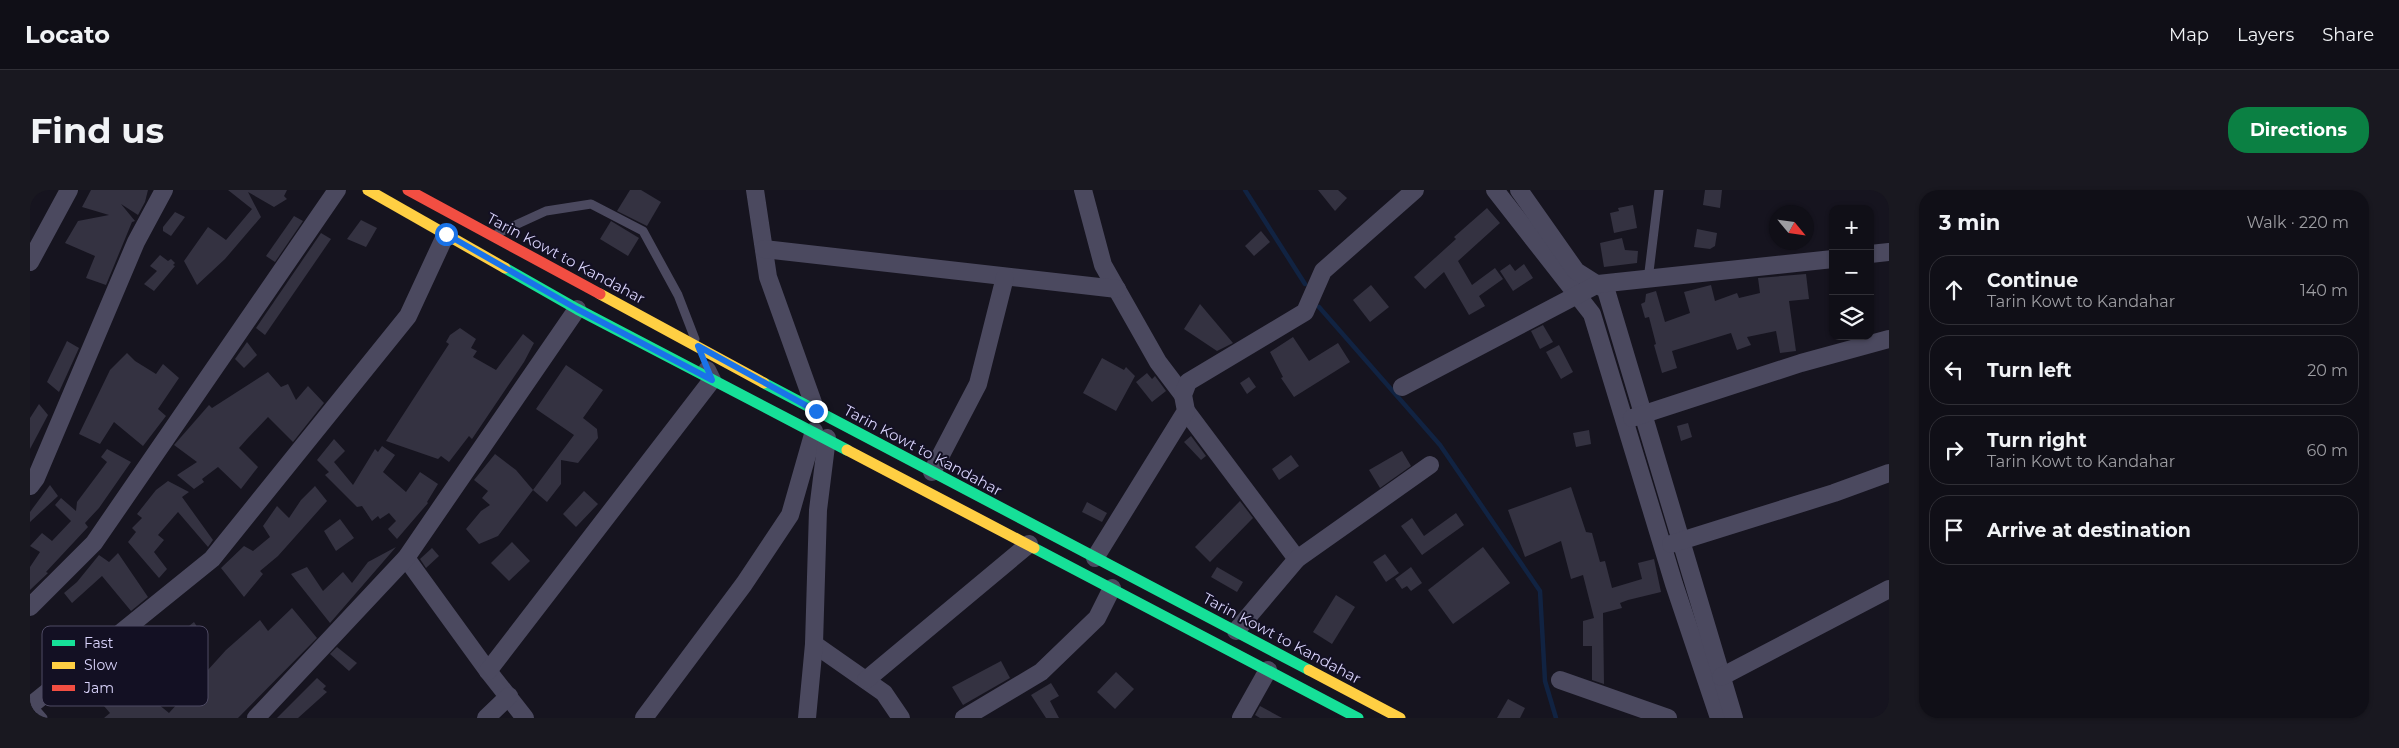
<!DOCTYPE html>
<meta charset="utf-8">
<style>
:root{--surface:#100f17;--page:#191820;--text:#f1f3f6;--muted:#9c9ca1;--line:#302f36;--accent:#0b8043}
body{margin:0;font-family:Montserrat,sans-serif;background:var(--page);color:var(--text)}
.controls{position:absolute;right:15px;top:15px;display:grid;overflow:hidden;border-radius:10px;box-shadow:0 1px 4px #0004}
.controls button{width:45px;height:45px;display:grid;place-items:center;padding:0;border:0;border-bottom:1px solid var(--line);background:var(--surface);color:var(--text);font:25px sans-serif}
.compass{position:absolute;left:1739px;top:15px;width:45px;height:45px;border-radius:50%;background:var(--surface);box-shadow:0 1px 4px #0004;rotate:119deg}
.stop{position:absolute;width:15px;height:15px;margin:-11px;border:4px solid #1a73e8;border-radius:50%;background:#fff}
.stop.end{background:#1a73e8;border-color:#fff;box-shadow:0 1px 5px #0008}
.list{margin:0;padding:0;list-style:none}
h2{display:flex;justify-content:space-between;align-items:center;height:65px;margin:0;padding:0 20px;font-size:21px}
h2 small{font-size:16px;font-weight:400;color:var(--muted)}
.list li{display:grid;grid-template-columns:32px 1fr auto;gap:15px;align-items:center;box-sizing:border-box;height:70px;margin:0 10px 10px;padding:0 10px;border:1px solid var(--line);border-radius:20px}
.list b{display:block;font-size:19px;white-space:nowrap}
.list p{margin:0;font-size:16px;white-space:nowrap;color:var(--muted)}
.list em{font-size:16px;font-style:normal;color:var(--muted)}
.icon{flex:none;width:28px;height:28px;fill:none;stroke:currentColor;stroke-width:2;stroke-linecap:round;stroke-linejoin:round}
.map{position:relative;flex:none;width:1859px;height:528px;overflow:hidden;border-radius:20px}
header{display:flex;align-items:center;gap:30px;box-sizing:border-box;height:70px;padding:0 25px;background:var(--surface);border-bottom:1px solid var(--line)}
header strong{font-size:24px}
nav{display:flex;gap:28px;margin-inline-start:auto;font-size:18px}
.intro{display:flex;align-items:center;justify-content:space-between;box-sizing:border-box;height:120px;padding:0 30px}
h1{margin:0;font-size:35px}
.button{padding:12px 22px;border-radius:20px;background:var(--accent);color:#fff;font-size:18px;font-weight:700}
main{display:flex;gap:30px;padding:0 30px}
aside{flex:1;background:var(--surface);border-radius:20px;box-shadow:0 1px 4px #0004}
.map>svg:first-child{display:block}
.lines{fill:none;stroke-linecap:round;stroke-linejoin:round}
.stream{stroke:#112342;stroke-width:4.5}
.building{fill:#343241}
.lane{stroke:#4b495f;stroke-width:9}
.street{stroke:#4b495f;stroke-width:18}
.fast{stroke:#16e098;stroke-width:11}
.slow{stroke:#ffcf43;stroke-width:11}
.jam{stroke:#f24e42;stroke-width:11}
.route{stroke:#1a73e8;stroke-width:6}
.labels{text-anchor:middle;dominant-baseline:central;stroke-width:4;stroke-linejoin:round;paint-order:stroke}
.street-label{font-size:15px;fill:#dad4fc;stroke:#131023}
.key{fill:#131023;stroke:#4f4b64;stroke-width:1}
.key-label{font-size:14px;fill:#dad4fc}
</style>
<header>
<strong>Locato</strong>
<nav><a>Map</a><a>Layers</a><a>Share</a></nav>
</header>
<div class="intro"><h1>Find us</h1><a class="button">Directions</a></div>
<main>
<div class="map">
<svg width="1859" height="528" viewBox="0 0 1859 528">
<rect width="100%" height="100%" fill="#16141f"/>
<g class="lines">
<g class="stream">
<polyline points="1215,0 1275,94"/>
<polyline points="1289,117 1410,255 1510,401 1515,491 1526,528"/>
</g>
</g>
<g class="building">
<polygon points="61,0 118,0 115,12 108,25 91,14 105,31 102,32 76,95 56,88 65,66 35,53 48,31 79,25 52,17"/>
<polygon points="198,0 257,0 254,6 257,9 244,17 218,2 231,27 195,69 167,95 154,71 178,37 196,50 222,19"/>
<polygon points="600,0 611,0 631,12 617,36 587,21"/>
<polygon points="1288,0 1308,0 1317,8 1305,21"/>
<polygon points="1675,0 1692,0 1690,18 1673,15"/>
<polygon points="1603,15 1607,38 1584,43 1580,23 1589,21 1588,18"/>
<polygon points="1457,18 1470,33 1428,71 1442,95 1465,78 1473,89 1449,106 1455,116 1439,125 1414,82 1395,99 1384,87 1426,49 1424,47"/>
<polygon points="145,22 155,27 141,46 133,41 133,37"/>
<polygon points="264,26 273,31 245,72 236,66"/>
<polygon points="331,30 347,38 336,57 317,49"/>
<polygon points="581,31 609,48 598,66 570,49"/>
<polygon points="1667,39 1687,43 1685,56 1680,59 1664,57"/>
<polygon points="1231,41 1240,52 1224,66 1215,56"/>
<polygon points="291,43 301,49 235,145 226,138"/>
<polygon points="1592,48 1595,60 1608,61 1607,73 1574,77 1570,53"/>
<polygon points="130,65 138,71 141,69 145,73 143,75 145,76 124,101 114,94 127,81 120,76"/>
<polygon points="1480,74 1485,81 1494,74 1503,88 1483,101 1470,81"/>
<polygon points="1776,84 1779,109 1759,111 1766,161 1750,163 1746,141 1717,147 1721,155 1707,160 1701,143 1642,161 1647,178 1632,183 1624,155 1626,154 1619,127 1615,128 1611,114 1615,112 1616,104 1626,101 1635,132 1660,123 1654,102 1681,95 1685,111 1707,103 1709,108 1730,103 1728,88"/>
<polygon points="1341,95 1359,117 1340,132 1323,110"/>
<polygon points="1170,114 1203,153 1187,161 1154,139"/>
<polygon points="1513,135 1523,152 1510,159 1501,141"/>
<polygon points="430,138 446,149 441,158 447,161 443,167 466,180 493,144 504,153 494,172 442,249 439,246 419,272 411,266 408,269 356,251 419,154 416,152 420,145"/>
<polygon points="1263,147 1279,171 1308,153 1320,172 1264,207 1251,188 1253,187 1240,162"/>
<polygon points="37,151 49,158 29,202 17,192"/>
<polygon points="217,152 227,165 214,178 205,169"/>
<polygon points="1529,155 1543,182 1531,189 1516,162"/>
<polygon points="97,163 105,171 126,184 133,174 149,188 128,219 136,226 113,256 84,232 70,254 49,244 80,180"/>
<polygon points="1072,168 1094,180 1096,177 1105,186 1086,221 1053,203"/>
<polygon points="536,175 573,200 553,228 567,239 568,248 548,273 531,270 531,294 517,312 503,300 544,245 506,219"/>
<polygon points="238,182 251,197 258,194 266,210 278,196 294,213 263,252 238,227 217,249 209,258 228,277 211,299 188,277 172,289 174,292 164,299 147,285 167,272 144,255 179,215 182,218"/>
<polygon points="1117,183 1122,189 1125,186 1136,201 1122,212 1106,192"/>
<polygon points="1219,187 1226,197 1217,204 1210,193"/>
<polygon points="9,214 18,225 0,259 0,228"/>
<polygon points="1658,233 1662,247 1651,251 1647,236"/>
<polygon points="1559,240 1561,254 1546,257 1543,243"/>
<polygon points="1161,246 1176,266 1171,270 1154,252"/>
<polygon points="304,249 315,261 304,272 323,295 345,259 348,262 352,256 365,265 353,282 376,302 390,282 408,294 397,312 398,313 367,349 358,339 366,331 359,323 350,329 348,326 342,331 332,316 327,317 295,285 299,282 287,270"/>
<polygon points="77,259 101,272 69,318 55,333 58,337 16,382 18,383 0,400 0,377 10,362 0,356 12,343 22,351 41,331 25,315 31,308 46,321 47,312 77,272 71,267"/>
<polygon points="1372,261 1381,276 1350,298 1339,280"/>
<polygon points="465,264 486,280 503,300 468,346 449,354 436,339 451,321 460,315 452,308 458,301 444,290"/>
<polygon points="1261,265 1269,276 1249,290 1242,279"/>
<polygon points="138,291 159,302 152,307 183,350 178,357 148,322 128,345 134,350 124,362 137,379 129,388 98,352 106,342 102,338 112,328 107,324 126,300"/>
<polygon points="20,295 28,306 0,332 0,322"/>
<polygon points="285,296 297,311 248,366 230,381 233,384 214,407 191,378 214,356 223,361 240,347 233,336 247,316 259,328 271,310"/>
<polygon points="1541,297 1556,342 1562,343 1570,372 1575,371 1582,398 1612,389 1608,373 1624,369 1631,402 1598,410 1590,413 1592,418 1573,423 1574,494 1562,490 1562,456 1553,456 1553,431 1564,428 1553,385 1541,389 1531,351 1495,367 1478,320"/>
<polygon points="554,301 568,314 546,337 533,324"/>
<polygon points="1210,311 1223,328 1180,372 1165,357"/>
<polygon points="1057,312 1077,323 1072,332 1052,322"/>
<polygon points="1426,323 1434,335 1392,365 1371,336 1382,328 1394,346"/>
<polygon points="310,329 324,348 306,361 294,341"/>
<polygon points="482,352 500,371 479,391 461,373"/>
<polygon points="366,357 300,433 261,384 277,377 293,401 313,382 322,393 338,372"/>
<polygon points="1453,357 1480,393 1423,434 1398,400"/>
<polygon points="402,358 409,366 396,378 390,369"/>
<polygon points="88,363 118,407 101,421 72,386 42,413 34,403 47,392 69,365 79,372"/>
<polygon points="1355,364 1369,383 1356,392 1343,372"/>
<polygon points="1187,377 1213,392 1207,402 1181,387"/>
<polygon points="1381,377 1392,393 1381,401 1377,396 1372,399 1365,389"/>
<polygon points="1306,405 1325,417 1302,454 1283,442"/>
<polygon points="262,418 287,448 208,528 74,528 80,523 61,501 72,492 89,515 112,496 122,509 139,523 196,460 230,430 238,441"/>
<polygon points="164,432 175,449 145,466 139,452"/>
<polygon points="307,457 327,473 319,481 300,464"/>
<polygon points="971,471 980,488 933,515 922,497"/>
<polygon points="1086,482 1104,499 1085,519 1067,502"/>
<polygon points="287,488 296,496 293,499 297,502 268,528 247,528"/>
<polygon points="1021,493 1029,506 1020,511 1029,528 1016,528 1001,505"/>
<polygon points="1478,509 1495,518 1490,528 1467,528"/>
<polygon points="1230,516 1252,528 1230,528 1225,525"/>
</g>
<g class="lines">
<g class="lane">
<polyline points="468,43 516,21 561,14 613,41 648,105 665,149"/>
<polyline points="1618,90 1629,0"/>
<polyline points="0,513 13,528"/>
</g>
<g class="street">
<polyline points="725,0 738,87 786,221"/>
<polyline points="1053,0 1073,75 1128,172 1153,205"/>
<polyline points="1465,0 1562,124 1644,394 1689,528"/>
<polyline points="1489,0 1546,81 1576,100 1704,528"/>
<polyline points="734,59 1087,99"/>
<polyline points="1840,64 1859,62"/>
<polyline points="0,72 39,0"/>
<polyline points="1372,197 1568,94 1803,69"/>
<polyline points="1156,221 1267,369"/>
<polyline points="1602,228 1771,173 1859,149"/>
<polyline points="902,282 948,194 975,87"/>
<polyline points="0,296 6,288 106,52 134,0"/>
<polyline points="1641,354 1804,303 1859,283"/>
<polyline points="376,368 458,481 495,528"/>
<polyline points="1065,368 1156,221 1153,205 1158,192 1275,122 1293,81 1385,0"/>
<polyline points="0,417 64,353 307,0"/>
<polyline points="1206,441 1267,369 1400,275"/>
<polyline points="784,454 854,503 871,528"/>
<polyline points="458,481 682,190 677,180"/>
<polyline points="1691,487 1859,399"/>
<polyline points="836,490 999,354"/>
<polyline points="1530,490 1638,528"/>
<polyline points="0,516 182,369 378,126 416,44"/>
<polyline points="226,528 376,368 547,119"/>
<polyline points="456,528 479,506"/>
<polyline points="614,528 714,394 760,325 784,241"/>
<polyline points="777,528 784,454 788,320 797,248"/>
<polyline points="934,528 1011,482 1067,428 1082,398"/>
<polyline points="1211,528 1238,480"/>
</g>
<g class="fast">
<polyline points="475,78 547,119 817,260"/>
<polyline points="734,193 1279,480"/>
<polyline points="1004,358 1328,528"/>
</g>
<g class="slow">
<polyline points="338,0 475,78"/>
<polyline points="570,104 734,193"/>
<polyline points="817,260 1004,358"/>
<polyline points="1279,480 1370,528"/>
</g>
<polyline class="jam" points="378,0 570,104"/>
</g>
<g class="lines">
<polyline class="route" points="416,44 547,119 682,190 668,156 786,221"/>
</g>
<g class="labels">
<g class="street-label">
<text transform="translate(536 68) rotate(28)">Tarin Kowt to Kandahar</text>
<text transform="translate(893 260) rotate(28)">Tarin Kowt to Kandahar</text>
<text transform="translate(1252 448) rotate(28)">Tarin Kowt to Kandahar</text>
</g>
</g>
<rect x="12" y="436" width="166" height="80" rx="8" class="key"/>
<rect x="22" y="450" width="23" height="6" fill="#16e098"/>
<rect x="22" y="472" width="23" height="7" fill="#ffcf43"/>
<rect x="22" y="495" width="23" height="6" fill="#f24e42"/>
<g class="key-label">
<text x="54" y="458">Fast</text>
<text x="54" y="480">Slow</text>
<text x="54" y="503">Jam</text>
</g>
</svg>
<div class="controls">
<button>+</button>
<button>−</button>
<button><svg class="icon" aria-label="layers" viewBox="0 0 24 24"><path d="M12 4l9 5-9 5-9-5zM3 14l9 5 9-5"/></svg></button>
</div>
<svg class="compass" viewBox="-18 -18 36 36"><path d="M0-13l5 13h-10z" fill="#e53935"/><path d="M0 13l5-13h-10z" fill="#9c9ca1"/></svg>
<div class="stop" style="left:416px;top:44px"></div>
<div class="stop end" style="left:786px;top:221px"></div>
</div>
<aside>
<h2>3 min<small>Walk · 220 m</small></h2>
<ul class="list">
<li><svg class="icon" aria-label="ahead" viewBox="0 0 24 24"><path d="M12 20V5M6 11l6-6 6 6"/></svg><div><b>Continue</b><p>Tarin Kowt to Kandahar</p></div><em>140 m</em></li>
<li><svg class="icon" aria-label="left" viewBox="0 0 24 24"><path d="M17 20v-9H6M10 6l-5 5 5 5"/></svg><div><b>Turn left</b></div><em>20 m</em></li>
<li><svg class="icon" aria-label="right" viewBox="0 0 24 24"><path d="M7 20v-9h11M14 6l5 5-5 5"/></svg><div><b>Turn right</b><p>Tarin Kowt to Kandahar</p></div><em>60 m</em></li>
<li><svg class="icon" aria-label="arrive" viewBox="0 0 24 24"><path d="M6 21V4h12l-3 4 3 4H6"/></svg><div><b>Arrive at destination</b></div></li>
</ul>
</aside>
</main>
